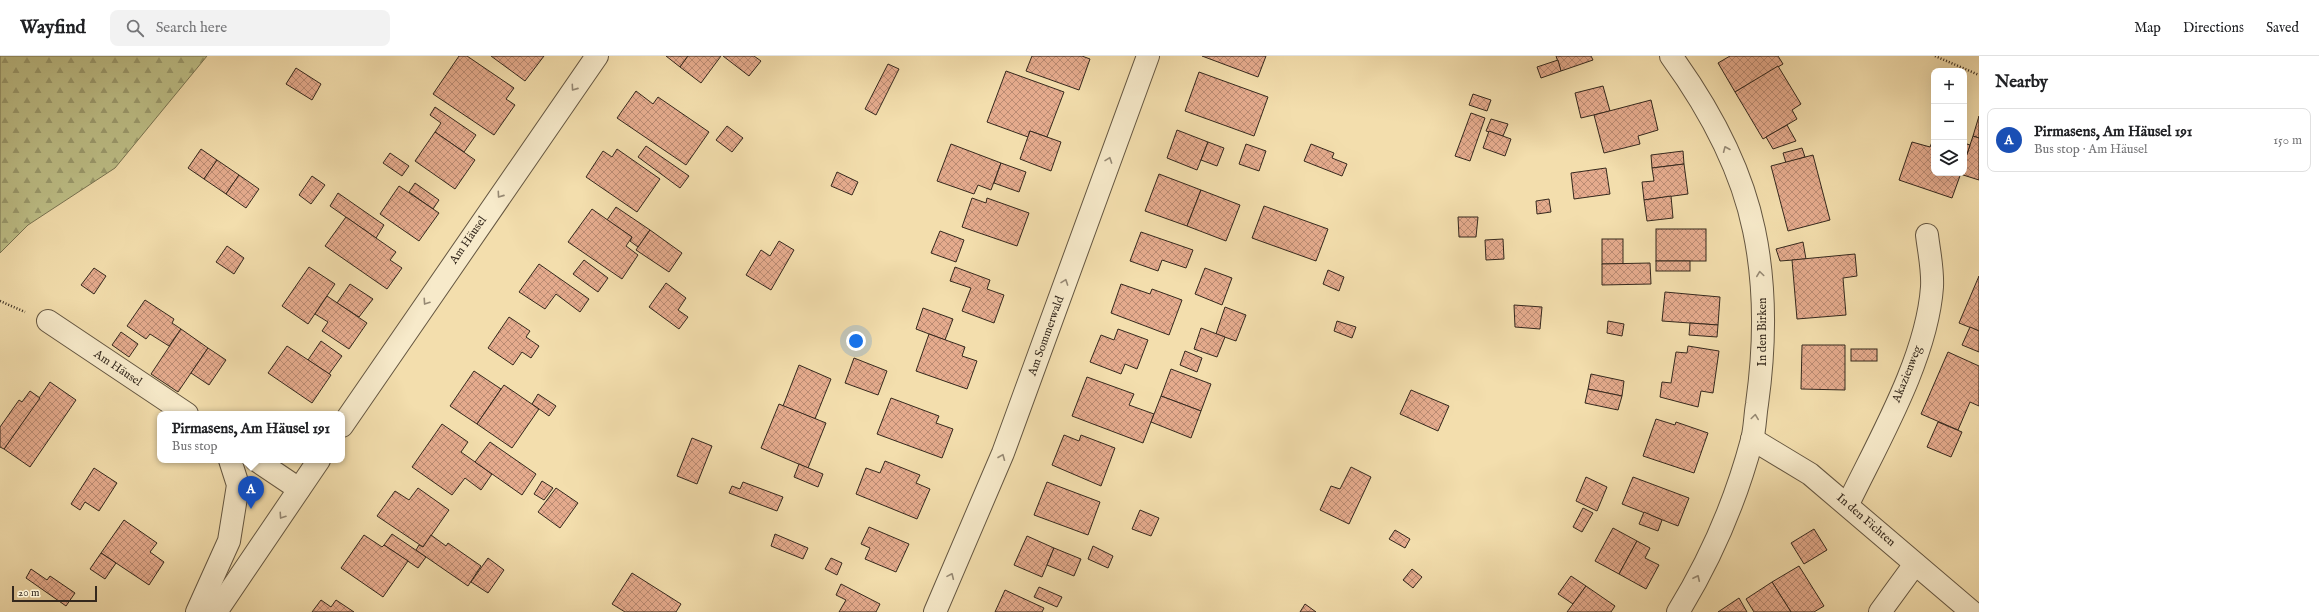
<!DOCTYPE html>
<meta charset="utf-8">
<style>
:root{--surface:#fff;--page:#f2f2f2;--text:#202124;--muted:#757577;--line:#e0e0e0;--accent:#8f2418}
body{margin:0;font-family:"IM FELL English",serif;background:var(--page);color:var(--text)}
.controls{position:absolute;right:12px;top:12px;display:grid;overflow:hidden;border-radius:8px;box-shadow:0 4px 16px #0002}
.controls button{width:36px;height:36px;display:grid;place-items:center;padding:0;border:0;border-bottom:1px solid var(--line);background:var(--surface);color:var(--text);font:20px sans-serif}
.scale{position:absolute;left:12px;bottom:10px;width:85px;box-sizing:border-box;padding-left:4px;border:2px solid #34281d;border-top:0;font-size:11px;line-height:14px;white-space:nowrap;color:#34281d;-webkit-text-stroke:3px #f7eaca;paint-order:stroke}
.you{position:absolute;left:856px;top:285px;width:14px;height:14px;margin:-10px;border:3px solid #fff;border-radius:50%;background:#1a73e8;box-shadow:0 0 0 6px #1a73e833}
.badge{display:grid;place-items:center;width:26px;height:26px;border-radius:50%;background:var(--accent);color:#fff;font-size:13px;font-weight:700}
.pin{position:absolute;translate:-50% -33px;filter:drop-shadow(0 1px 2px #0008)}
.pin::after{content:'';position:absolute;top:21px;width:14px;height:12px;background:inherit;clip-path:polygon(0 0,100% 0,50% 100%)}
.popup{position:absolute;left:157px;top:355px;width:188px;height:52px;box-sizing:border-box;display:grid;place-content:center;border-radius:8px;background:var(--surface);filter:drop-shadow(0 1px 3px #0005);font-size:13px;white-space:nowrap;color:var(--muted)}
.popup b{font-size:15px;color:var(--text)}
.popup::after{content:'';position:absolute;left:50%;top:100%;margin-left:-8px;border:8px solid transparent;border-top-color:var(--surface)}
.list{margin:0;padding:0;list-style:none}
h2{display:flex;justify-content:space-between;align-items:center;height:52px;margin:0;padding:0 16px;font-size:17px}
h2 small{font-size:13px;font-weight:400;color:var(--muted)}
.list li{display:grid;grid-template-columns:26px 1fr auto;gap:12px;align-items:center;box-sizing:border-box;height:64px;margin:0 8px 8px;padding:0 8px;border:1px solid var(--line);border-radius:8px}
.list b{display:block;font-size:15px;white-space:nowrap}
.list p{margin:0;font-size:13px;white-space:nowrap;color:var(--muted)}
.list em{font-size:13px;font-style:normal;color:var(--muted)}
.icon{flex:none;width:22px;height:22px;fill:none;stroke:currentColor;stroke-width:2;stroke-linecap:round;stroke-linejoin:round}
.map{position:relative;flex:none;width:1979px;height:556px;overflow:hidden}
header{display:flex;align-items:center;gap:24px;box-sizing:border-box;height:56px;padding:0 20px;background:var(--surface);border-bottom:1px solid var(--line)}
header strong{font-size:19px}
nav{display:flex;gap:22px;margin-inline-start:auto;font-size:14px}
.search{width:280px;height:36px;background:var(--page);display:flex;align-items:center;gap:10px;box-sizing:border-box;padding:0 14px;border-radius:8px;color:var(--muted);font-size:15px}
main{display:flex}
aside{flex:1;background:var(--surface)}
.map>svg:first-child{display:block}
.forest{fill:url(#forest-firs);stroke:#797452}
.building{fill:url(#building-cross-hatch);stroke:#34281d}
.lines{fill:none;stroke-linecap:round;stroke-linejoin:round}
.street-casing{stroke:#645641;stroke-width:24}
.path{stroke:#34281d;stroke-width:2.5;stroke-dasharray:1 2;stroke-linecap:butt}
.street{stroke:#f7eaca;stroke-width:22}
.oneway{stroke:#968974}
.labels{text-anchor:middle;dominant-baseline:central;stroke-width:3.5;stroke-linejoin:round;paint-order:stroke}
.street-label{font-size:12px;fill:#34281d;stroke:#f7eaca}
</style>
<header>
<strong>Wayfind</strong>
<div class="search"><svg class="icon" aria-label="search" viewBox="0 0 24 24"><circle cx="10" cy="10" r="6"/><path d="M15 15l6 6"/></svg>Search here</div>
<nav><a>Map</a><a>Directions</a><a>Saved</a></nav>
</header>
<main>
<div class="map">
<svg width="1979" height="556" viewBox="0 0 1979 556">
<defs>
<pattern id="forest-firs" width="22" height="20" patternUnits="userSpaceOnUse"><rect width="22" height="20" fill="#bec088"/><path d="M5 1l3.5 6h-7zM16 11l3.5 6h-7z" fill="#9b9c6f"/></pattern>
<pattern id="building-cross-hatch" width="8" height="8" patternUnits="userSpaceOnUse"><rect width="8" height="8" fill="#e5ab8d"/><path d="M0 0l8 8M0 8l8-8" fill="none" stroke="#ba8b73"/></pattern>
</defs>
<rect width="100%" height="100%" fill="#f3dead"/>
<filter id="stains"><feTurbulence type="fractalNoise" baseFrequency=".005" numOctaves="4"/><feColorMatrix values="0 0 0 0 .2 0 0 0 0 .09 0 0 0 0 .02 0 0 0 .5 -.17"/></filter>
<radialGradient id="worn" r=".72"><stop offset=".6" stop-color="#630" stop-opacity="0"/><stop offset="1" stop-color="#630" stop-opacity=".3"/></radialGradient>
<polygon class="forest" points="0,0 207,0 115,112 28,169 0,197"/>
<g class="building">
<polygon points="459,0 467,0 514,32 506,43 515,49 494,79 433,38"/>
<polygon points="491,0 544,0 525,25"/>
<polygon points="666,0 688,0 680,11"/>
<polygon points="688,0 721,0 701,27 680,11"/>
<polygon points="723,0 754,0 761,5 749,20"/>
<polygon points="1032,0 1082,0 1090,3 1079,34 1026,15"/>
<polygon points="1202,0 1266,0 1258,21"/>
<polygon points="1556,0 1591,0 1593,4 1561,15"/>
<polygon points="1730,0 1778,0 1783,8 1735,36 1718,7"/>
<polygon points="1558,4 1561,15 1541,22 1537,11"/>
<polygon points="888,8 899,13 876,59 865,53"/>
<polygon points="1778,10 1801,48 1792,54 1797,63 1763,83 1735,36"/>
<polygon points="296,12 321,28 312,44 286,28"/>
<polygon points="1006,15 1064,36 1047,81 1030,75 1028,81 987,66"/>
<polygon points="1199,16 1268,41 1254,80 1185,55"/>
<polygon points="1603,30 1610,55 1581,62 1575,37"/>
<polygon points="636,35 653,48 658,41 709,76 686,109 617,62"/>
<polygon points="1473,38 1491,44 1487,55 1469,49"/>
<polygon points="1651,44 1658,74 1638,80 1640,88 1604,97 1594,59"/>
<polygon points="435,51 476,79 464,96 435,76 441,67 430,59"/>
<polygon points="1471,57 1485,62 1470,105 1455,100"/>
<polygon points="1979,60 1979,82 1973,80"/>
<polygon points="1491,63 1508,68 1503,80 1486,75"/>
<polygon points="1787,69 1796,85 1773,93 1766,81"/>
<polygon points="727,70 743,82 732,96 716,84"/>
<polygon points="1177,74 1208,86 1197,114 1167,102"/>
<polygon points="1030,75 1061,86 1051,115 1020,103"/>
<polygon points="1489,75 1511,83 1505,100 1483,92"/>
<polygon points="435,76 475,104 455,133 415,105"/>
<polygon points="1973,80 1979,82 1979,124 1960,118 1964,117 1964,107"/>
<polygon points="1934,81 1934,117 1961,117 1952,142 1899,124 1912,86 1930,91"/>
<polygon points="1208,86 1224,92 1217,110 1201,104"/>
<polygon points="1964,87 1970,89 1964,107"/>
<polygon points="951,88 1001,107 991,134 978,129 974,138 937,125"/>
<polygon points="1246,88 1266,95 1259,115 1239,108"/>
<polygon points="1311,88 1334,97 1332,102 1347,108 1342,120 1304,105"/>
<polygon points="646,90 689,120 680,132 638,101"/>
<polygon points="1802,92 1805,101 1786,107 1783,97"/>
<polygon points="201,93 217,104 204,123 188,112"/>
<polygon points="617,93 660,123 637,156 586,121 603,95 612,101"/>
<polygon points="1683,95 1684,108 1652,112 1651,99"/>
<polygon points="390,97 409,110 402,120 383,107"/>
<polygon points="1813,99 1830,164 1788,175 1771,110"/>
<polygon points="217,104 239,119 226,138 204,123"/>
<polygon points="1001,107 1026,116 1019,136 994,127"/>
<polygon points="1684,108 1688,138 1644,144 1642,126 1654,125 1652,112"/>
<polygon points="1606,112 1610,138 1574,143 1571,117"/>
<polygon points="837,116 858,126 852,139 831,130"/>
<polygon points="1159,118 1201,134 1187,170 1145,155"/>
<polygon points="239,119 259,133 246,152 226,138"/>
<polygon points="312,120 325,129 311,148 299,139"/>
<polygon points="415,127 439,144 433,153 409,136"/>
<polygon points="399,130 439,157 419,185 380,158"/>
<polygon points="1201,134 1240,149 1226,185 1187,170"/>
<polygon points="338,137 384,169 376,182 330,150"/>
<polygon points="1671,140 1673,162 1647,165 1644,144"/>
<polygon points="972,142 986,147 987,142 1029,157 1017,190 962,171"/>
<polygon points="1549,143 1551,156 1537,158 1536,145"/>
<polygon points="1264,150 1328,173 1316,205 1252,182"/>
<polygon points="616,151 650,174 638,191 630,185 632,181 607,164"/>
<polygon points="592,153 632,181 626,190 638,199 622,223 568,186"/>
<polygon points="346,161 396,196 390,204 402,212 387,233 325,190"/>
<polygon points="1458,161 1478,161 1476,181 1459,181"/>
<rect x="1656" y="173" width="50" height="32"/>
<polygon points="650,174 682,197 669,216 636,194"/>
<polygon points="940,175 964,184 956,206 931,197"/>
<polygon points="1141,176 1193,194 1186,212 1162,204 1158,215 1130,205"/>
<polygon points="1503,183 1504,203 1486,204 1485,184"/>
<rect x="1602" y="183" width="21" height="25"/>
<polygon points="779,185 794,194 771,234 746,219 761,194 770,200"/>
<polygon points="1803,186 1806,203 1780,205 1776,193"/>
<polygon points="227,190 244,202 234,218 216,206"/>
<polygon points="1855,198 1857,220 1843,222 1846,259 1797,263 1792,204"/>
<polygon points="584,204 608,222 598,236 573,218"/>
<rect x="1656" y="205" width="34" height="10"/>
<polygon points="1650,207 1651,228 1602,229 1602,208"/>
<polygon points="539,208 589,243 580,256 556,238 545,253 519,236"/>
<polygon points="309,211 335,228 308,268 282,250"/>
<polygon points="955,211 990,224 987,233 1004,239 994,267 962,255 971,232 950,225"/>
<polygon points="94,212 106,220 94,238 81,229"/>
<polygon points="1205,212 1232,222 1222,249 1195,238"/>
<polygon points="1328,214 1344,221 1339,235 1323,228"/>
<polygon points="1979,220 1979,275 1959,267"/>
<polygon points="666,227 686,242 678,254 688,261 679,273 649,251"/>
<polygon points="350,228 373,243 359,261 337,247"/>
<polygon points="1121,228 1150,238 1152,233 1182,244 1169,279 1111,257"/>
<polygon points="1665,236 1720,241 1718,269 1662,265"/>
<polygon points="327,240 367,267 349,293 322,275 328,266 315,258"/>
<polygon points="145,244 174,263 172,267 181,273 169,290 150,278 146,283 127,270"/>
<polygon points="1514,249 1542,251 1540,273 1515,271"/>
<polygon points="1225,251 1246,259 1236,285 1216,278"/>
<polygon points="923,252 953,263 945,284 916,273"/>
<polygon points="509,261 530,275 526,281 539,290 531,302 522,296 513,309 488,292"/>
<polygon points="1337,265 1356,271 1352,282 1334,275"/>
<polygon points="1608,265 1624,268 1622,280 1607,277"/>
<polygon points="1690,267 1718,269 1717,281 1689,279"/>
<polygon points="1970,271 1979,275 1979,296 1962,289"/>
<polygon points="1201,272 1225,281 1217,301 1194,293"/>
<polygon points="181,273 208,292 178,336 151,318"/>
<polygon points="1118,273 1148,284 1137,313 1125,308 1121,318 1090,306 1101,279 1114,284"/>
<polygon points="121,276 138,288 129,301 112,289"/>
<polygon points="929,278 965,291 962,300 977,305 967,333 916,315"/>
<polygon points="321,285 342,300 329,318 308,304"/>
<polygon points="1802,289 1845,289 1845,334 1801,333"/>
<polygon points="287,290 331,319 312,347 268,317"/>
<polygon points="1688,290 1719,295 1713,337 1701,335 1698,351 1660,341 1662,326 1671,327 1676,296 1687,297"/>
<polygon points="208,292 226,304 209,329 191,317"/>
<rect x="1851" y="293" width="26" height="12"/>
<polygon points="1185,295 1202,302 1197,316 1180,309"/>
<polygon points="1948,296 1979,310 1979,350 1970,346 1958,374 1921,358"/>
<polygon points="854,302 887,315 878,339 845,327"/>
<polygon points="799,309 831,323 815,363 783,350"/>
<polygon points="1171,313 1211,328 1201,355 1161,340"/>
<polygon points="474,315 501,333 477,368 450,350"/>
<polygon points="1591,318 1624,325 1622,340 1588,333"/>
<polygon points="1087,321 1134,338 1129,349 1154,358 1143,387 1072,360"/>
<polygon points="50,326 76,344 30,411 4,393"/>
<polygon points="504,329 539,353 512,392 477,368"/>
<polygon points="1588,333 1622,340 1618,354 1585,347"/>
<polygon points="1411,334 1449,350 1438,375 1400,358"/>
<polygon points="30,335 40,342 4,393 0,391 0,371 19,344 22,346"/>
<polygon points="538,338 556,350 549,360 532,348"/>
<polygon points="1161,340 1201,355 1191,382 1151,366"/>
<polygon points="891,342 939,360 936,367 953,373 942,402 877,378"/>
<polygon points="779,348 826,367 808,412 761,392"/>
<polygon points="1656,363 1675,369 1676,366 1708,377 1694,417 1643,400"/>
<polygon points="1938,366 1962,376 1951,401 1927,391"/>
<polygon points="442,368 468,386 461,396 492,418 481,434 465,422 452,439 412,411"/>
<polygon points="1064,379 1079,385 1081,379 1115,392 1101,430 1052,409"/>
<polygon points="692,382 712,390 697,428 677,420"/>
<polygon points="490,386 536,418 522,439 475,406"/>
<polygon points="885,405 920,419 916,427 930,433 917,463 856,438 866,412 880,417"/>
<polygon points="799,408 823,418 818,431 794,421"/>
<polygon points="1351,411 1371,421 1349,468 1320,454 1331,430 1340,433"/>
<polygon points="94,412 117,427 99,455 85,446 80,454 71,448"/>
<polygon points="1586,421 1607,431 1597,455 1576,445"/>
<polygon points="1633,421 1689,442 1678,470 1622,448"/>
<polygon points="542,425 553,432 544,444 534,438"/>
<polygon points="743,426 783,441 777,455 729,437 732,430 740,433"/>
<polygon points="1047,426 1100,446 1088,479 1034,459"/>
<polygon points="418,432 449,454 423,491 377,460 395,435 409,444"/>
<polygon points="556,432 578,447 560,472 538,456"/>
<polygon points="1583,452 1593,457 1582,476 1573,471"/>
<polygon points="1140,454 1159,462 1151,480 1132,473"/>
<polygon points="1644,456 1662,464 1658,475 1639,468"/>
<polygon points="124,464 157,487 150,496 164,506 149,529 101,497"/>
<polygon points="869,471 909,488 896,516 865,503 870,492 861,488"/>
<polygon points="1613,472 1637,485 1619,518 1595,505"/>
<polygon points="1814,473 1827,494 1804,508 1791,487"/>
<polygon points="1395,474 1410,483 1405,492 1389,483"/>
<polygon points="392,478 426,501 418,512 384,489"/>
<polygon points="775,478 808,492 803,503 771,490"/>
<polygon points="364,479 382,491 384,489 408,505 383,541 341,512"/>
<polygon points="431,479 446,490 448,487 481,510 468,530 416,494 419,489 423,491"/>
<polygon points="1027,480 1054,492 1042,521 1014,509"/>
<polygon points="1637,485 1650,492 1645,502 1659,509 1646,533 1619,518"/>
<polygon points="1093,490 1113,500 1108,512 1088,503"/>
<polygon points="1054,492 1081,503 1074,520 1047,509"/>
<polygon points="101,497 116,507 105,523 90,513"/>
<polygon points="488,502 504,514 488,537 471,526"/>
<polygon points="831,502 842,507 837,519 825,513"/>
<polygon points="1799,510 1824,550 1814,556 1791,556 1772,526"/>
<polygon points="31,513 47,524 50,520 75,537 66,550 26,522"/>
<polygon points="1412,513 1422,521 1413,532 1403,524"/>
<polygon points="632,517 681,548 676,556 625,556 612,548"/>
<polygon points="1571,520 1586,530 1573,548 1558,538"/>
<polygon points="1772,526 1791,556 1754,556 1746,543"/>
<polygon points="841,528 880,548 876,556 839,556 846,544 836,539"/>
<polygon points="1586,530 1615,550 1611,556 1567,556"/>
<polygon points="1039,531 1062,541 1057,551 1034,541"/>
<polygon points="1005,534 1044,552 1042,556 995,556"/>
<polygon points="1739,542 1747,556 1718,556"/>
<polygon points="321,544 331,551 336,544 354,556 312,556"/>
<polygon points="1305,548 1316,556 1300,556"/>
</g>
<g class="lines">
<defs>
<g id="street">
<path d="M1671,0c37,51 70,111 83,174 12,57 11,117 3,174 -2,12 -2,25 -5,36 -16,60 -42,120 -74,172"/>
<polyline points="48,265 187,358"/>
<polyline points="342,370 597,0"/>
<polyline points="1752,383 1810,418 1972,556"/>
<polyline points="256,404 299,433"/>
<path d="M1848,448c31,-64 79,-146 84,-217 1,-18 -3,-35 -5,-52"/>
<polyline points="197,556 229,485 238,429 230,404"/>
<polyline points="216,556 319,404"/>
<polyline points="935,556 1003,397 1148,0"/>
<polyline points="1880,556 1915,508"/>
</g>
</defs>
<use href="#street" class="street-casing"/>
<g class="path">
<polyline points="1935,0 1979,19"/>
<polyline points="0,245 25,256"/>
</g>
<use href="#street" class="street"/>
</g>
<defs><path id="oneway-chevron" d="M-2-3.5L2.5 0L-2 3.5" fill="none" stroke-width="1.6" stroke-linecap="round" stroke-linejoin="round"/></defs>
<g class="oneway">
<use href="#oneway-chevron" transform="translate(574 32) rotate(125)"/>
<use href="#oneway-chevron" transform="translate(1726 93) rotate(-113)"/>
<use href="#oneway-chevron" transform="translate(1109 104) rotate(-70)"/>
<use href="#oneway-chevron" transform="translate(500 139) rotate(125)"/>
<use href="#oneway-chevron" transform="translate(1760 218) rotate(-98)"/>
<use href="#oneway-chevron" transform="translate(1065 226) rotate(-70)"/>
<use href="#oneway-chevron" transform="translate(426 246) rotate(124)"/>
<use href="#oneway-chevron" transform="translate(1755 361) rotate(-82)"/>
<use href="#oneway-chevron" transform="translate(1002 401) rotate(-68)"/>
<use href="#oneway-chevron" transform="translate(282 460) rotate(124)"/>
<use href="#oneway-chevron" transform="translate(951 520) rotate(-66)"/>
<use href="#oneway-chevron" transform="translate(1697 522) rotate(-65)"/>
</g>
<g class="labels">
<g class="street-label">
<text transform="translate(468 184) rotate(-55)">Am Häusel</text>
<text transform="translate(1762 276) rotate(-90)">In den Birken</text>
<text transform="translate(1046 280) rotate(-70)">Am Sommerwald</text>
<text transform="translate(118 312) rotate(34)">Am Häusel</text>
<text transform="translate(1907 318) rotate(-68)">Akazienweg</text>
<text transform="translate(1866 464) rotate(41)">In den Fichten</text>
</g>
</g>
<rect width="100%" height="100%" filter="url(#stains)"/>
<rect width="100%" height="100%" fill="url(#worn)"/>
</svg>
<div class="controls">
<button>+</button>
<button>−</button>
<button><svg class="icon" aria-label="layers" viewBox="0 0 24 24"><path d="M12 4l9 5-9 5-9-5zM3 14l9 5 9-5"/></svg></button>
</div>
<div class="scale">20 m</div>
<div class="you"></div>
<div class="pin badge" style="left:251px;top:453px;background:#1a4fb4">A</div>
<div class="popup"><b>Pirmasens, Am Häusel 191</b>Bus stop</div>
</div>
<aside>
<h2>Nearby<small></small></h2>
<ul class="list">
<li><span class="badge" style="background:#1a4fb4">A</span><div><b>Pirmasens, Am Häusel 191</b><p>Bus stop · Am Häusel</p></div><em>150 m</em></li>
</ul>
</aside>
</main>
